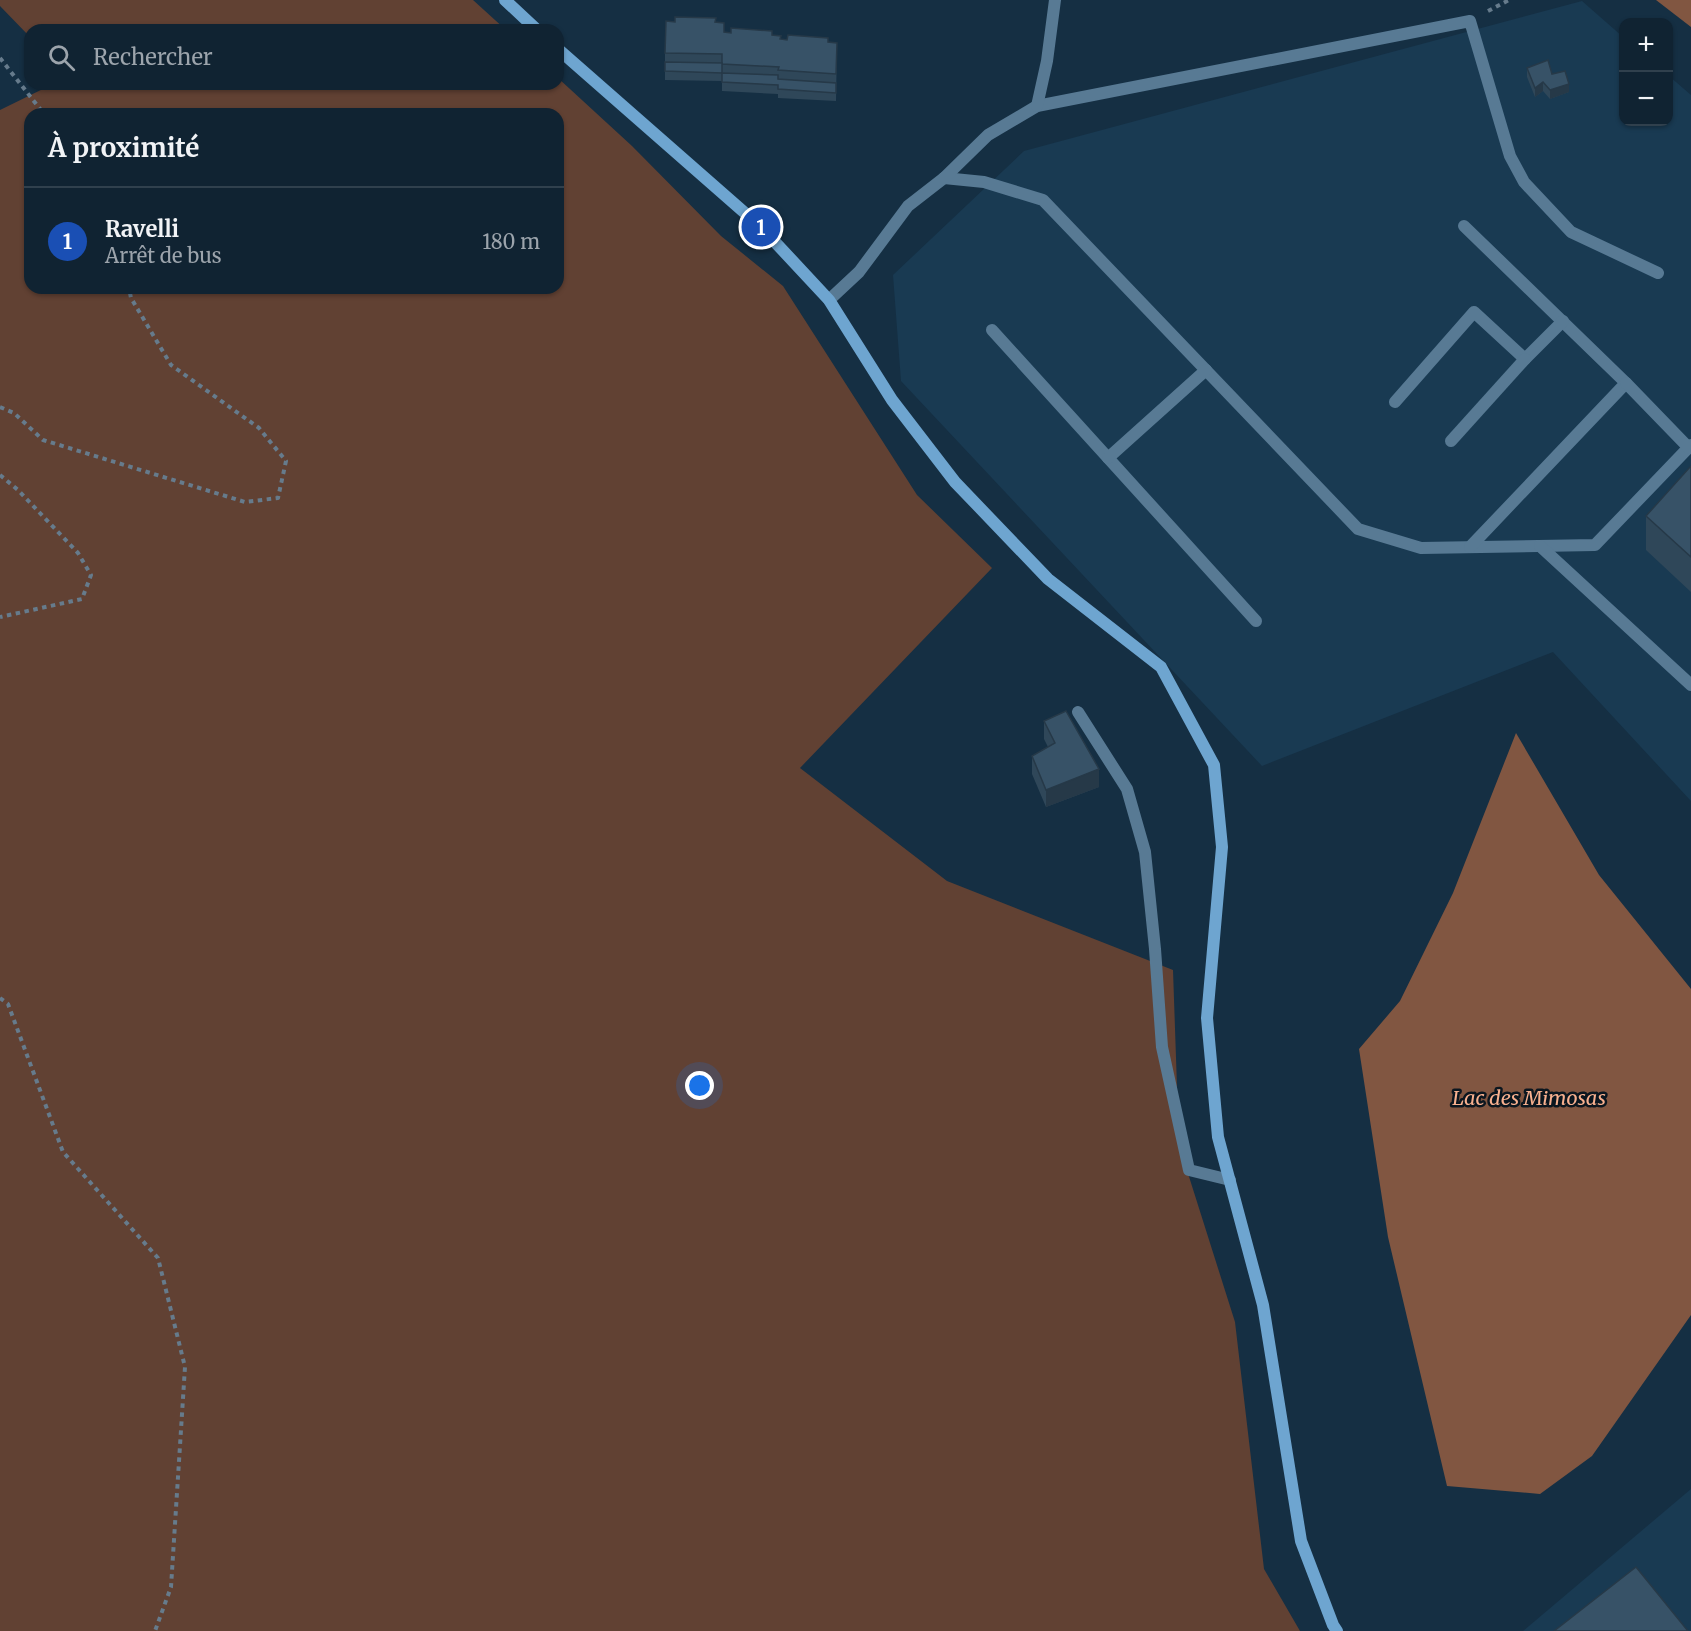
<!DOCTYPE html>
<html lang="fr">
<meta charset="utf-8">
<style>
:root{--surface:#102332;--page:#192b3a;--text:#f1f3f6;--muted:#9ca4ac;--line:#30404d;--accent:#bca0f2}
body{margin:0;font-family:Merriweather,serif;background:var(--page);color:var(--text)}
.controls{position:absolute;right:18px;top:18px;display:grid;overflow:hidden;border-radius:12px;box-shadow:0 2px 4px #0004}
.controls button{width:54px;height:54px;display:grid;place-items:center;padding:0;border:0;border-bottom:2px solid var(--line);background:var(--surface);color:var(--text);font:30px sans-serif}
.you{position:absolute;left:700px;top:1086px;width:21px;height:21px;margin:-15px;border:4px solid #fff;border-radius:50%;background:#1a73e8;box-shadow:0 0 0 9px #1a73e833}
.badge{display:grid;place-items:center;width:39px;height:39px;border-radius:50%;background:var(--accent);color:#fff;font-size:20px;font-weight:700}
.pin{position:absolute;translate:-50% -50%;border:3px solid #fff;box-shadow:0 2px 6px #0006}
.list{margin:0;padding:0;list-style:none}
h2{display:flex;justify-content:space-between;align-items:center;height:78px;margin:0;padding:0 24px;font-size:26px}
h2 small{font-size:20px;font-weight:400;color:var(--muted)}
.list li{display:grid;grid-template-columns:39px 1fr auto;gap:18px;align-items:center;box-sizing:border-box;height:108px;padding:0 24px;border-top:2px solid var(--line)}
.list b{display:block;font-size:22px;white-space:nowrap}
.list p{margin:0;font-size:20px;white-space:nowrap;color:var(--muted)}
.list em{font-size:20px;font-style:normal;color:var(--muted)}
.icon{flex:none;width:33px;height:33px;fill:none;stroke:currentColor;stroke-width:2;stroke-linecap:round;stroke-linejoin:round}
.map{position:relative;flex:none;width:1691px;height:1631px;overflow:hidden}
.search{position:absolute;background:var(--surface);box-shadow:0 2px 4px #0004;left:24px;top:24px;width:540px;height:66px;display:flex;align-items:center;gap:15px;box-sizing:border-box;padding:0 21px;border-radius:18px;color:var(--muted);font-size:22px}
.panel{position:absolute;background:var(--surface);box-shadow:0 2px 4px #0004;left:24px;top:108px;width:540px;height:186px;border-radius:18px}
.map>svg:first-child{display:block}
.built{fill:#193a52}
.green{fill:#614133;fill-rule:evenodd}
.water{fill:#815641}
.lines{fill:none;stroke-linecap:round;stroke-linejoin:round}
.path{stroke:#667b8c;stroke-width:4;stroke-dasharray:4.5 4.5;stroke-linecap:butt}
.lane{stroke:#587a94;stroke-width:12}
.street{stroke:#587a94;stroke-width:12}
.secondary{stroke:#6ea5d0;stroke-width:12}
.wall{fill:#2f4759}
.shaded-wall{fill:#263948}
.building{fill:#375267;stroke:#263948;stroke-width:1.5}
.labels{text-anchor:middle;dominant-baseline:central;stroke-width:5;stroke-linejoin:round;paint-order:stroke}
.water-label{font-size:20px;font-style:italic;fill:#f9b18f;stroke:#0b161f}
</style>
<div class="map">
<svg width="1691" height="1631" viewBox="0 0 1691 1631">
<rect width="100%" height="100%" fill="#152f43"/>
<g class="built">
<polygon points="1582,1 1623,37 1624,122 1668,122 1669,76 1691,95 1691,801 1553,652 1262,766 901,381 893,275 1024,151"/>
<polygon points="1691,1489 1691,1631 1523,1631"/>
</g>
<g class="green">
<polygon points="0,0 473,0 506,30 30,30 30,37 0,6"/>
<path d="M558,78l74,68 89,90 62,50 134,209 75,73 -192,200 147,113 226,89 6,175 56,177 29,247 36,62h-1300v-1521l53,-26h505zM30,114h528v174h-528z"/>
</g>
<g class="water">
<polygon points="1656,0 1691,0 1691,27"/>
<polygon points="1516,733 1599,875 1691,989 1691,1315 1592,1456 1540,1494 1447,1486 1388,1237 1359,1049 1400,1001 1453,893"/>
</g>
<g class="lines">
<g class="path">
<polyline points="1488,11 1509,0"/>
<polyline points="0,58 44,114"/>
<polyline points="0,407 14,413 43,440 245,502 278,498 286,461 259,428 171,365 131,298 129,288"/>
<polyline points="0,475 18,490 78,553 91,575 82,599 0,617"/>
<polyline points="0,998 8,1004 63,1152 158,1258 185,1367 171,1587 155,1631"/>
</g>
<g class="lane">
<polyline points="944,178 984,182 1043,200 1358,529 1421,548 1595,545 1691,445"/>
<polyline points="1464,226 1626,383 1470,547"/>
<polyline points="829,300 859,272 908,206 944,178 988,135 1037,106 1470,21 1510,156 1524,182 1571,232 1658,273"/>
<polyline points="992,330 1256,621"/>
<polyline points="1626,383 1689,448"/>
<polyline points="1395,402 1474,312 1525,359 1563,321"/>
<polyline points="1451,441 1525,359"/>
<polyline points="1108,458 1206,370"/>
<polyline points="1540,546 1691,685"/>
<polyline points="1078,712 1127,789 1145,852 1155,949 1162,1047 1189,1170 1230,1180"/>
</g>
<polyline class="street" points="1037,106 1047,61 1055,0"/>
<g class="secondary">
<polyline points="505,0 537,30"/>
<polyline points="558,49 761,227 829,300 892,400 955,482 1048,579 1161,667 1214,765 1222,847 1207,1018 1218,1137 1263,1305 1301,1541 1333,1625 1337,1631"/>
</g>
</g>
<g class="wall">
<polygon points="716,22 724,32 772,35 781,39 837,43 836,101 778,98 778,94 722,91 722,81 665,80 665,53"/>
<polygon points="1527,68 1552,74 1569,92 1550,99 1543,91 1535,97 1527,77"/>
<polygon points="1691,466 1691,592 1646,550 1646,516"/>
<polygon points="1044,721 1099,787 1046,807 1032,774 1032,756 1048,747 1044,739"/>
</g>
<g class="shaded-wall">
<polygon points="1543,82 1543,91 1535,97 1535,88"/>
<polygon points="1569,84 1569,92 1550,99 1550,90"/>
<polygon points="1099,769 1099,787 1046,807 1046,790"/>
</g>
<g class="building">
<polygon points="675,17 716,18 715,22 724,23 724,32 731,33 731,28 772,31 772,35 781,36 780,39 787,40 788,35 828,38 828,42 837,43 836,74 778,70 779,67 722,64 722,54 665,53 666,21 675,22"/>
<polygon points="1548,60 1552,74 1565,71 1569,84 1550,90 1543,82 1535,88 1527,68"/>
<polygon points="665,62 722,63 722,73 665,71"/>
<polygon points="722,73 778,75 778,79 836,83 836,93 778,89 778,85 722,82"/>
<polygon points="1691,466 1691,557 1646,516"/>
<polygon points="1066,711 1099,769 1046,790 1032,756 1055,743 1044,721"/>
<polygon points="1636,1567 1688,1631 1554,1631"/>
</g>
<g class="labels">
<g class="water-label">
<text x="1529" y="1097">Lac des Mimosas</text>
</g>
</g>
</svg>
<div class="controls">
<button>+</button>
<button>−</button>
</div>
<div class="you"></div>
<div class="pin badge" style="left:761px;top:227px;background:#1a4fb4">1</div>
<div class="search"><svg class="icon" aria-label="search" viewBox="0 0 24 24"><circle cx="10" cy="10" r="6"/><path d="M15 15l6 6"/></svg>Rechercher</div>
<section class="panel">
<h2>À proximité<small></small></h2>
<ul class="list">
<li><span class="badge" style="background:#1a4fb4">1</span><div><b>Ravelli</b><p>Arrêt de bus</p></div><em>180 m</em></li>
</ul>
</section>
</div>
